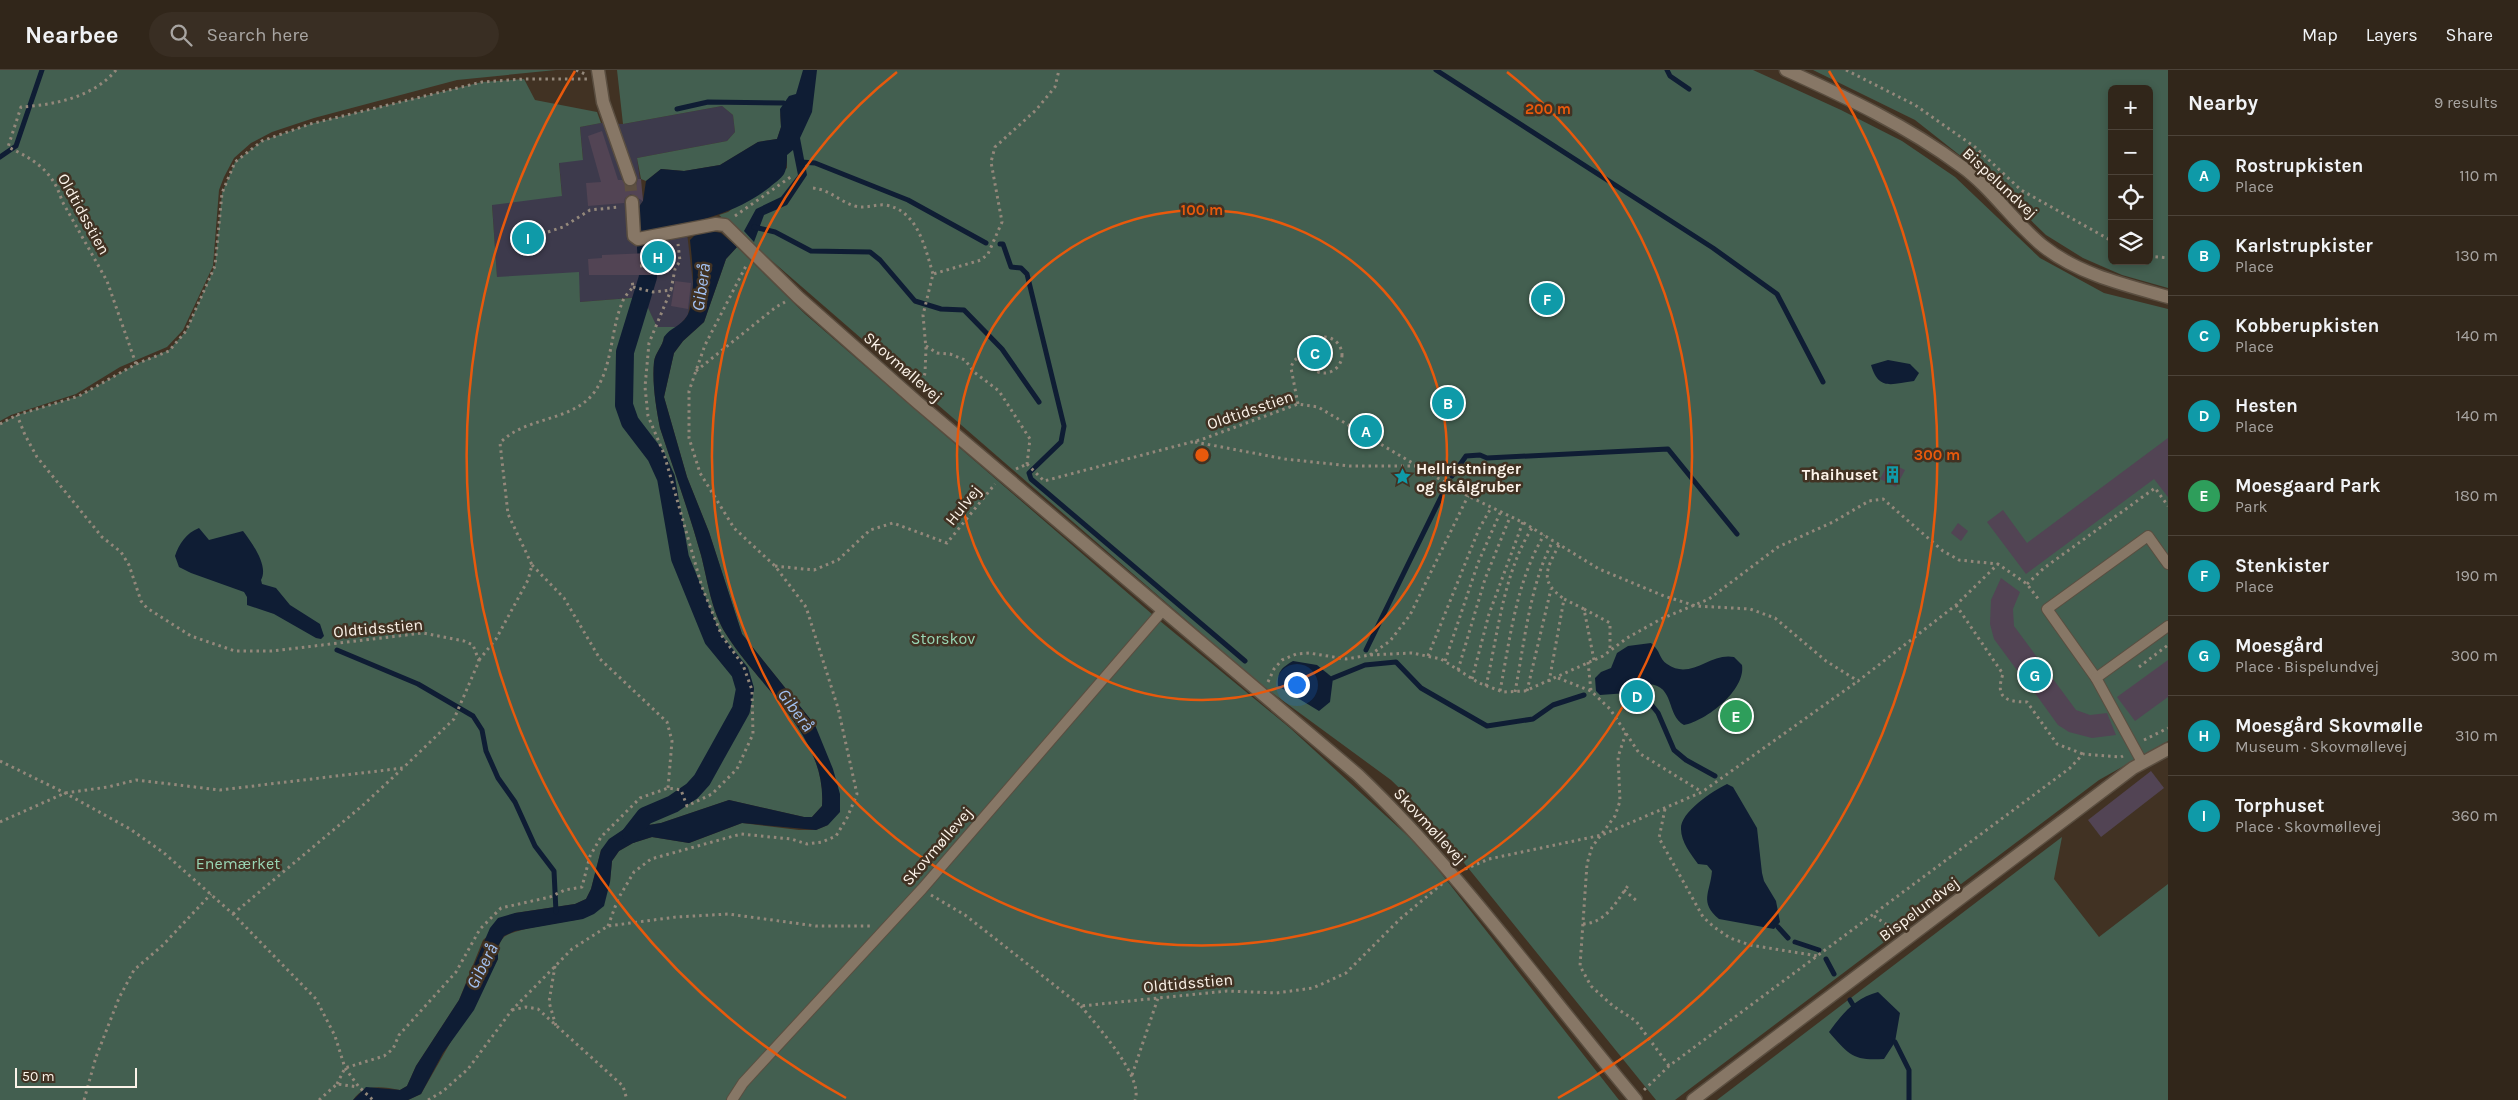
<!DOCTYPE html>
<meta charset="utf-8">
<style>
:root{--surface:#31261a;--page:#392e23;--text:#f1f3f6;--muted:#a8a5a2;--line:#4c4339;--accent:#d6ab8b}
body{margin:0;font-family:Karla,sans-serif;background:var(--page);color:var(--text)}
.controls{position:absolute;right:15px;top:15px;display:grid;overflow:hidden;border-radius:8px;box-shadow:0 2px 8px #0003}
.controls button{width:45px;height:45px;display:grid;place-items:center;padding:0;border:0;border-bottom:1px solid var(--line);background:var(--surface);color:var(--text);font:25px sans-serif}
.scale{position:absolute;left:15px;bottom:12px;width:122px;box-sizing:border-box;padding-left:5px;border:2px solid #fcf3e9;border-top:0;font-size:14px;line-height:18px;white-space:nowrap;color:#fcf3e9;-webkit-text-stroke:4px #413223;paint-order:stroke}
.you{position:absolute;left:1296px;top:614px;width:18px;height:18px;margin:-12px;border:4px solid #fff;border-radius:50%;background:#1a73e8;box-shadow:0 0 0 8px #1a73e833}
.badge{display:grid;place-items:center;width:32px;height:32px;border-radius:50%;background:var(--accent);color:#fff;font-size:16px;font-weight:700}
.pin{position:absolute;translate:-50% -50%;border:2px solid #fff;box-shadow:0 1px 5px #0006}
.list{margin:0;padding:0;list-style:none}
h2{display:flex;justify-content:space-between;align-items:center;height:65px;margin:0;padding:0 20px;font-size:21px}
h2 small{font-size:16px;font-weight:400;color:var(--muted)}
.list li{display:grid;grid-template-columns:32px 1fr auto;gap:15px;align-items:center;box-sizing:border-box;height:80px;padding:0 20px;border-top:1px solid var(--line)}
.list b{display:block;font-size:19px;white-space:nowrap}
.list p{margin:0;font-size:16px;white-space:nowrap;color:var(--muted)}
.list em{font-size:16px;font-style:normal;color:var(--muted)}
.icon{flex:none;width:28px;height:28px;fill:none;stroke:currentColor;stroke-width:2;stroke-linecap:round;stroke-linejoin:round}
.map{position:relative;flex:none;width:2168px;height:1030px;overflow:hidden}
header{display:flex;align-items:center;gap:30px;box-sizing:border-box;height:70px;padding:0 25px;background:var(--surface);border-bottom:1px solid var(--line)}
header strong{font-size:24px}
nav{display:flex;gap:28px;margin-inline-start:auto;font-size:18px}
.search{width:350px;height:45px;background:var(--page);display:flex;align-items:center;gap:12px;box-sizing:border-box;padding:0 18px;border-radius:28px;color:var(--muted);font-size:19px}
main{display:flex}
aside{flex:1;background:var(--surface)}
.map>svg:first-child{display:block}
.commercial{fill:#3d3a4c}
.green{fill:#435f50;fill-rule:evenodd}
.water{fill:#0f1d34}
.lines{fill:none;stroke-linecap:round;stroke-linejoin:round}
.stream{stroke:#0f1d34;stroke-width:5}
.canal{stroke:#0f1d34;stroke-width:18}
.building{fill:#524454}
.street-tunnel{stroke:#5d4f41;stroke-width:12;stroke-dasharray:12 6;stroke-linecap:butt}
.lane-casing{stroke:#5a4e40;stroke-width:12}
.street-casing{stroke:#5a4e40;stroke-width:15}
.path{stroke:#94887b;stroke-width:3;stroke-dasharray:2.5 4;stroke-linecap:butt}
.lane{stroke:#877766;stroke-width:10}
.street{stroke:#877766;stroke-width:12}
.ring{fill:none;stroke:#e8590c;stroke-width:2.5}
.labels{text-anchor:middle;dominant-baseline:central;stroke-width:5;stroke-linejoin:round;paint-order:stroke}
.street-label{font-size:16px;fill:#fcf3e9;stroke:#413223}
.poi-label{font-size:16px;font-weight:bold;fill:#fcf3e9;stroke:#413223;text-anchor:start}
.park-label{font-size:16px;fill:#99d6b4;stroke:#413223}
.water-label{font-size:18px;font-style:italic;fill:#a2c1f2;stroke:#413223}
.centre{fill:#e8590c;stroke:#413223;stroke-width:2.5}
.ring-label{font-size:15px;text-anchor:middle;font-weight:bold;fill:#e8590c;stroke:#413223;stroke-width:5;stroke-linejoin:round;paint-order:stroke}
</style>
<header>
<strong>Nearbee</strong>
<div class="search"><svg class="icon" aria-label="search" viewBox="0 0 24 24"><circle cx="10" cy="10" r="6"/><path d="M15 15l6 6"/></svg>Search here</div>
<nav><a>Map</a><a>Layers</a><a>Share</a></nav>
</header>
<main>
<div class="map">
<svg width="2168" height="1030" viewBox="0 0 2168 1030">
<rect width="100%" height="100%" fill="#413223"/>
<polygon class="commercial" points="722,36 733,45 735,62 727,71 637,88 643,131 638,138 686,154 693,214 688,245 678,257 657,258 643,227 580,232 578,203 497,208 492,134 562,125 559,92 583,89 580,57 601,53 623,54"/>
<g class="green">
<polygon points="0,0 556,0 457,10 314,48 272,62 251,73 234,88 224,107 219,120 213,196 183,260 167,277 120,297 76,324 11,345 0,351"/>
<polygon points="617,0 1753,0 1841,40 1902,71 1955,107 2040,188 2104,223 2168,239 2168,671 2099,710 1675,1030 1656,1030 1418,736 1391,710 1260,614 719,145 728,142 787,98 787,85 780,39 781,57 777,69 758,72 720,95 684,101 661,99 646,111 641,109 637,88 727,71 735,62 733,45 722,36 623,54"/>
<path d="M1813,0h355v218l-46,-13 -39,-17 -37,-23 -65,-63 -66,-52zM2112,19h37v172h-37z"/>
<path d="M524,9l11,21 62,12 4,11 -21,4 3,33 -24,3 3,33 -70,9 5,72 82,-5 1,30 63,-5 14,30h21l-14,10c-1,9 -9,16 -10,25 -2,21 2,45 6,66 14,42 29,84 41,127 7,27 10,55 25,79 34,54 101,102 96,172l-10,11h-8l-75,-17 -68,23 -37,6 -23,21 -10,39 -5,10 -11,5 -60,9 -32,27 -24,60 -43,66 -9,20 -7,4c-18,-3 -35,-7 -47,10h-353v-676l17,-9 62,-19 57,-32 33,-14 17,-19 29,-65 7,-73 13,-31 27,-21 48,-17 172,-42z"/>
<path d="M737,177l68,67 355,307 130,107 132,121 197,251h-1211l13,-6 77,-135c0,-8 0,-16 6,-22 8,-8 62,-15 76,-18l30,-37 2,-21 7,-10 14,-8 19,-6 37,6 53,-20 57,7h17l12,-5 -13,-100 -73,-91 -33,-102 -22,-55 -23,-80 10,-44 9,-12 21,-19 22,-63z"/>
<polygon points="2062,767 2054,809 2099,867 2168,814 2168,1030 1717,1030"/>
</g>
<g class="water">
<path d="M803,0h14l-5,42 -12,26 7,37 -20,30 -23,10 -10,27 -10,-11 12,-22 25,-12 17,-22 -5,-25 -6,5c0,7 0,13 -3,19 -3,5 -10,9 -14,13 -39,30 -84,37 -130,46l-2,-25 5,-7 3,-20 15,-12 23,2 36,-6 38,-23 19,-3 4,-12 -1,-18 9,-13 7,-2z"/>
<path d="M711,161l10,2 16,14 -11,12 -22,63 -21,19 -9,12 -10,44 23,80 22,55 33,102 73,91 18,44 7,25v18l-12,13 -12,5 -74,-7 -53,20 -37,-6 -19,6 -14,8 -7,10 -2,21 -6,24 -10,8 -11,5 -68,12 -11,5 -6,10v13l-24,51 -31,43 -22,41 -13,6h-55l13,-13 34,3 7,-4 9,-20 43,-66 31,-72 8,-10 17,-5 60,-9 11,-5 5,-10 10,-39 8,-11 15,-10 37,-6 68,-23 75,17h8l10,-11c5,-70 -62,-118 -96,-172 -15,-24 -18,-52 -25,-79 -12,-43 -27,-85 -41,-127 -4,-21 -8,-44 -6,-66 1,-9 9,-16 10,-25 6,-9 17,-11 23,-21 10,-17 5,-57 3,-76l7,-7z"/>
<path d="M1888,290l22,4 9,9 -5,8c-23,3 -35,10 -43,-16z"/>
<path d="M199,458l10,12 34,-9c9,12 26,35 18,49l1,4 14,4 14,17 30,19 4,12 -3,3 -5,-1 -42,-24 -27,-9v-8l-3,-5 -53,-19 -12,-6 -4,-11c4,-12 11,-23 24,-28z"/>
<path d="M1651,573c10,8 8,16 16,21 24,17 43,-12 67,-7l8,8c4,25 -36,56 -58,60 -18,-10 -9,-39 -35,-41l-8,8 -41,3 -4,-4 -1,-13 6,-6 10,-4 6,-15 11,-7z"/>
<path d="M1293,591l24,4 16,13 -3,24 -11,9 -41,-25c-1,-14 3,-18 15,-25z"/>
<path d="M1727,714l6,3 24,41 5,45 2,8 12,20 4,21 -6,7 -55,-10c-20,-17 -9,-26 -7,-48l-5,-6 -9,-1c-7,-10 -17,-22 -17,-35 -1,-17 32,-38 46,-45z"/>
<path d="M1878,922l22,21 -5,29 -11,17c-31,2 -35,-4 -55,-27 13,-18 26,-34 49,-40z"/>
</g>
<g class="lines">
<g class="stream">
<polyline points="1436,0 1713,178 1777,224 1823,312"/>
<polyline points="1667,0 1670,6 1689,19"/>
<polyline points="677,39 708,32 784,33"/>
<polyline points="0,87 16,76 42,0"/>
<polyline points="801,92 815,93 908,130 986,173"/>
<polyline points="754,157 775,162 811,181 870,182 880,190 915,231 941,239 964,240 1002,279 1039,332"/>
<polyline points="1000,174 1003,174 1011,197 1021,198 1027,204 1064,356 1061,372 1029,403 1031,409 1245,591"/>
<polyline points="1452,406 1466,386 1480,385 1487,388 1668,379 1737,464"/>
<polyline points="337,580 418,614 473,646 482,660 486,681 498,708 515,732 535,776 554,801 556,842"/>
<polyline points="1366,580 1444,421"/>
<polyline points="1333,608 1365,595 1396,592 1421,618 1487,656 1533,649 1553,635 1584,625"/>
<polyline points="1641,622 1658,643 1674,680 1686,690 1715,706"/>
<polyline points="1778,857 1788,868"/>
<polyline points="1795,872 1819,880"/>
<polyline points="1826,889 1834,904"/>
<polyline points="1850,930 1853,935"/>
<polyline points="1895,972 1909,1000 1909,1030"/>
</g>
<polyline class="canal" points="631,764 645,746 673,734 692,721 702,710 741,640 745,619 740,602 713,569 680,488 666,408 656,386 630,352 624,335 625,282 648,207 646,178"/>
</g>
<g class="building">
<polygon points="602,61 618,110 622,110 629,117 636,115 638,109 641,109 643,131 631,124 625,128 624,133 588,136 586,113 601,112 588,66"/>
<polygon points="536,153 538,181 520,182 518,155"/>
<polygon points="666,178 669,203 651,205 589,205 588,189 602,188 602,185 649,183 648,180"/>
<polygon points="675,211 691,213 688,239 671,236"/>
<polygon points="2168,368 2168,427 2154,409 2026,504 1987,452 2003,440 2027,473"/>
<polygon points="1889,392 1905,400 1896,417 1880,409"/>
<polygon points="1958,453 1968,461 1961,471 1951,463"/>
<polygon points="2001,508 2020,522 2013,539 2014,556 2076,640 2090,645 2107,643 2116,665 2092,668 2069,662 2058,655 2032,619 2020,615 2019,603 1994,569 1990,554 1991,530"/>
<polygon points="2168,590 2168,627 2135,651 2117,627"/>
<polygon points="2151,701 2164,718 2101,767 2088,750"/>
</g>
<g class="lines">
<polyline class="street-tunnel" points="630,109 632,132"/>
<defs>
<g id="lane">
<polyline points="2168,494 2148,466 2047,539 2096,608 2168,556"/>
<polyline points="2096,608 2142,692"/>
<polyline points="732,1030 743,1013 922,819 1163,540"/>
</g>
<g id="street">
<polyline points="598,0 603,32 630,109"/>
<path d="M1786,0c62,28 121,56 175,96 31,22 52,56 82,80 35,28 82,39 125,51"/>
<path d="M632,132l2,34 4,3 78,-15 9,1 73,72 119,105 441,373c104,99 186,216 278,325"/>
<polyline points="1693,1030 2133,698 2168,679"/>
</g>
</defs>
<use href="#lane" class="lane-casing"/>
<use href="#street" class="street-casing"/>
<g class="path">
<path d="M116,0c-22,27 -62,35 -95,37l-13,40c27,13 45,24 54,54l45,80 29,83"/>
<polyline points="576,0 585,4"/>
<polyline points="1846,0 1915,35 1975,77 2021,120 2112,171"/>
<path d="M813,118c18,2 25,13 42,18 11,3 20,-2 30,-1 33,5 40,43 48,69"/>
<polyline points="735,146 792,106"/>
<polyline points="548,162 563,157 590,140 619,137"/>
<polyline points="2149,186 2168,188"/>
<polyline points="640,196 650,195"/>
<polyline points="633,217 653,222 671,220 675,199 680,191 678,174"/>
<circle cx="1324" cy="285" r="18"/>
<polyline points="926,276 937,283 950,284 965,290 974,302 999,321 1030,369 1027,394"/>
<polyline points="696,301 776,237 785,232"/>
<polyline points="921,318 925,303 926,279 923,245 933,204 981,190 988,184 1002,152 991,92 995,77 1036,40 1055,17 1059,0"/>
<path d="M1298,334l-7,-36c2,-9 7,-11 15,-12"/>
<polyline points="0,354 17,345 79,326 136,294 169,281 186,261 215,196 222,123 235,92 262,71 310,54 482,12 524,9 587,9"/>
<polyline points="1195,372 1285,389 1350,396 1419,396"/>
<polyline points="1027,394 1044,411 1203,369 1298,334 1318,337 1468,426 1524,453 1599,499 1664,526 1696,536 1750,539 1775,548 1826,591 1858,611 1956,535 1998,494"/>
<polyline points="1016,399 1027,394"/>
<path d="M1559,475c-13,25 -20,36 5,54"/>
<polyline points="532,495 564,528 600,589 667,652 672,671 668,718"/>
<polyline points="775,496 814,500 838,490 870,460 893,453 947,473 995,414"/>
<polyline points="2027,514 2044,498 2155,418 2168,436"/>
<path d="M1956,535l47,69c-8,23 2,28 24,28l30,42 26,10"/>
<polyline points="1370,585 1390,571 1410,545 1468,426"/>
<polyline points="1428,586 1479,459 1491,438"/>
<path d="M479,590l17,-21 32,-59 4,-15 -24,-51 -8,-71c24,-26 70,-21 93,-49 20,-26 17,-62 29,-91 2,-6 7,-11 11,-16l-1,-7"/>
<polyline points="1594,590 1584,539 1610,553 1610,581"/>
<polyline points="1445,591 1478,493 1500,443"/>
<polyline points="1588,592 1591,621"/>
<polyline points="2139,597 2168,575"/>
<polyline points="1458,600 1485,509 1510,447"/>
<polyline points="1558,608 1591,621 1610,639 1639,683 1702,722"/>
<polyline points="1472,609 1489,544 1523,452"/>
<polyline points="1268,612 1274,599 1282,590 1296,584 1309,583 1346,589 1370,585 1412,583 1441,589 1479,613 1503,622 1525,621 1603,586 1627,568 1661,549 1709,529 1778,477 1833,452 1869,431 1883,429 1943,481 1959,490 1998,494 2027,514 2039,530"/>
<polyline points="1549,612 1564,529 1584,539"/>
<path d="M1486,616c12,-52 17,-112 46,-158"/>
<path d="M1500,621c10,-52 16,-109 44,-156"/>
<polyline points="1527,621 1551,519"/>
<path d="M1515,622c9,-47 15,-109 38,-151"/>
<polyline points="1626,663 1618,687 1620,731 1615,746 1592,777 1587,794 1580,896 1591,916 1613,936 1636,951 1669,996"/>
<polyline points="2144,670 2168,658"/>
<polyline points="0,691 65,723 130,759 164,783 233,844 316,929 335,966 345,998 359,1017 373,1030"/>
<polyline points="1665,739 1659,768 1703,847 1714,857 1730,868 1750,875 1818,886"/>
<polyline points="0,752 65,723 108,717 136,710 220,720 403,698 454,649 479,591 473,575 464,571 423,563 272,581 235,581 191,566 147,538 141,531 129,495 121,482 102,467 37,387 25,365 17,345"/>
<polyline points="1465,799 1489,789 1602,765 1702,722 1858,611"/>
<polyline points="1624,820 1638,832"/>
<polyline points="931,825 965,845 1081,936 1227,921 1276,923 1313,918 1346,903 1400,849 1443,813"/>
<polyline points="233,844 362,736 402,699"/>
<polyline points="1874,846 1896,861"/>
<path d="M1583,854c24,-1 34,-24 47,-41"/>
<polyline points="608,856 618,829 634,802 651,789 741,764 791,769 807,774 822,772 836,766 847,748 857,724 838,638 806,537 775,496 734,458 700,403 689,368 689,321 705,275 747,194"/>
<polyline points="555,896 549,932 556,956"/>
<path d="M1081,936c15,19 63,71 54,94"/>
<polyline points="512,940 526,937 538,939 623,1016 627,1030"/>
<polyline points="1132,1005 1158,928"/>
<polyline points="337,1014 345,998 384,986 393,979 399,965 456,902 480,859 501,838 550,827 565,820 582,817 590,786 601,767 640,728 668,718 681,720 687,736 712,724 737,699 753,664 752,620 743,595 722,566 702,517 664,384 648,346 645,317 649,273 671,220"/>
<polyline points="1644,1020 1669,996 2070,698 2083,684 2121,687 2123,686"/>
<polyline points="84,1030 96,987 119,928 134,900 163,875 211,824"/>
<polyline points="319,1030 337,1014 358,1017"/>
<polyline points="428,1030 442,1022 468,999 512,940 572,879 608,856 676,847 728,844 816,856 871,856"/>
</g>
<use href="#lane" class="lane"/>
<use href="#street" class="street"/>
</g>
<g class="ring">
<circle cx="1202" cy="385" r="245"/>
<path d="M1507 2A490 490 0 1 1 897 2"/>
<path d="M846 1028A735 735 0 0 1 575 1M1829 1A735 735 0 0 1 1558 1028"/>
</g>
<defs>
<symbol id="building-bare" viewBox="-9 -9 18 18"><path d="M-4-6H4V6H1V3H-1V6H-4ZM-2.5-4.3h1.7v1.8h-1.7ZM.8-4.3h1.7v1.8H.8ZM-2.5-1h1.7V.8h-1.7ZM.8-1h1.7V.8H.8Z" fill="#0f9aa8" stroke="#413223" stroke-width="2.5" paint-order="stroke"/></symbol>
<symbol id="sight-bare" viewBox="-9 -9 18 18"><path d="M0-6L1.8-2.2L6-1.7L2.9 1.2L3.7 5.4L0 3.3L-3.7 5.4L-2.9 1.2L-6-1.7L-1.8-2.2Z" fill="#0f9aa8" stroke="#413223" stroke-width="2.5" paint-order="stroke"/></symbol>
</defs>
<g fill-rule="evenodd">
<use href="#building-bare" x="1880" y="392" width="25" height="25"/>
<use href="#sight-bare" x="1390" y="394" width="25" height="25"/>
</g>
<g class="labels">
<g class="street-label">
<text transform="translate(2000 113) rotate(43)">Bispelundvej</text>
<text transform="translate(84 144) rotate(61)">Oldtidsstien</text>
<text transform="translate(903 297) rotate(41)">Skovmøllevej</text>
<text transform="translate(1250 340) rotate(-19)">Oldtidsstien</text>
<text transform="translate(963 435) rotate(-51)">Hulvej</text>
<text transform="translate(378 558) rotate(-5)">Oldtidsstien</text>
<text transform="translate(1430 756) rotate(47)">Skovmøllevej</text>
<text transform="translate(937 776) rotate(-49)">Skovmøllevej</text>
<text transform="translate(1919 839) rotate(-37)">Bispelundvej</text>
<text transform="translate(1188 913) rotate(-5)">Oldtidsstien</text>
</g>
<g class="poi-label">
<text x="1416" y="398">Hellristninger<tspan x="1416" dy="18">og skålgruber</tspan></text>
<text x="1878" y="404" text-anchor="end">Thaihuset</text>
</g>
<g class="park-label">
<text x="943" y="568">Storskov</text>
<text x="238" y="793">Enemærket</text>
</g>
<g class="water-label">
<text transform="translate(701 217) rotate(-82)">Giberå</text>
<text transform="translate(796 640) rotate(53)">Giberå</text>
<text transform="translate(482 896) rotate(-63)">Giberå</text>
</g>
</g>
<circle cx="1202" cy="385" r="8" class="centre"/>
<g class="ring-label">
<text x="1548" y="44">200 m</text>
<text x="1202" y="145">100 m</text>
<text x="1937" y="390">300 m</text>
</g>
</svg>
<div class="controls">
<button>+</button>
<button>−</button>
<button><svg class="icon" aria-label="locate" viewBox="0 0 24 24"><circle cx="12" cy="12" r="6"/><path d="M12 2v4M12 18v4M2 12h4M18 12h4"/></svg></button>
<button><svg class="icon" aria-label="layers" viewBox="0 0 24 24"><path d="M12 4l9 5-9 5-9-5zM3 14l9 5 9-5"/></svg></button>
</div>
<div class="scale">50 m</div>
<div class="you"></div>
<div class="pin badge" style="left:1366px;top:361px;background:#0f9aa8">A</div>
<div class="pin badge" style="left:1448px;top:333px;background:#0f9aa8">B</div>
<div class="pin badge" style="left:1315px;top:283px;background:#0f9aa8">C</div>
<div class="pin badge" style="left:1637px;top:626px;background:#0f9aa8">D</div>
<div class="pin badge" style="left:1736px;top:646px;background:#2e9e5b">E</div>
<div class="pin badge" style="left:1547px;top:229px;background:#0f9aa8">F</div>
<div class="pin badge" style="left:2035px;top:605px;background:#0f9aa8">G</div>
<div class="pin badge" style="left:658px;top:187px;background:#0f9aa8">H</div>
<div class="pin badge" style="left:528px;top:168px;background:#0f9aa8">I</div>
</div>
<aside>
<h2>Nearby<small>9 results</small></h2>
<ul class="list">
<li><span class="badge" style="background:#0f9aa8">A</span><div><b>Rostrupkisten</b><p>Place</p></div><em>110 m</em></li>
<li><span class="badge" style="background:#0f9aa8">B</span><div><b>Karlstrupkister</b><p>Place</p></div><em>130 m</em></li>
<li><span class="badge" style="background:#0f9aa8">C</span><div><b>Kobberupkisten</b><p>Place</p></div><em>140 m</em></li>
<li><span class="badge" style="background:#0f9aa8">D</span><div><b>Hesten</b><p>Place</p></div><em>140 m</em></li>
<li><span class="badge" style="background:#2e9e5b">E</span><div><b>Moesgaard Park</b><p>Park</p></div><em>180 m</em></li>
<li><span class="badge" style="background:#0f9aa8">F</span><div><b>Stenkister</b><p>Place</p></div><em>190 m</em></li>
<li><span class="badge" style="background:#0f9aa8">G</span><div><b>Moesgård</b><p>Place · Bispelundvej</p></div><em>300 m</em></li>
<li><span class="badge" style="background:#0f9aa8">H</span><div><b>Moesgård Skovmølle</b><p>Museum · Skovmøllevej</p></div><em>310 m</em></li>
<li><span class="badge" style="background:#0f9aa8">I</span><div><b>Torphuset</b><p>Place · Skovmøllevej</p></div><em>360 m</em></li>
</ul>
</aside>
</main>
